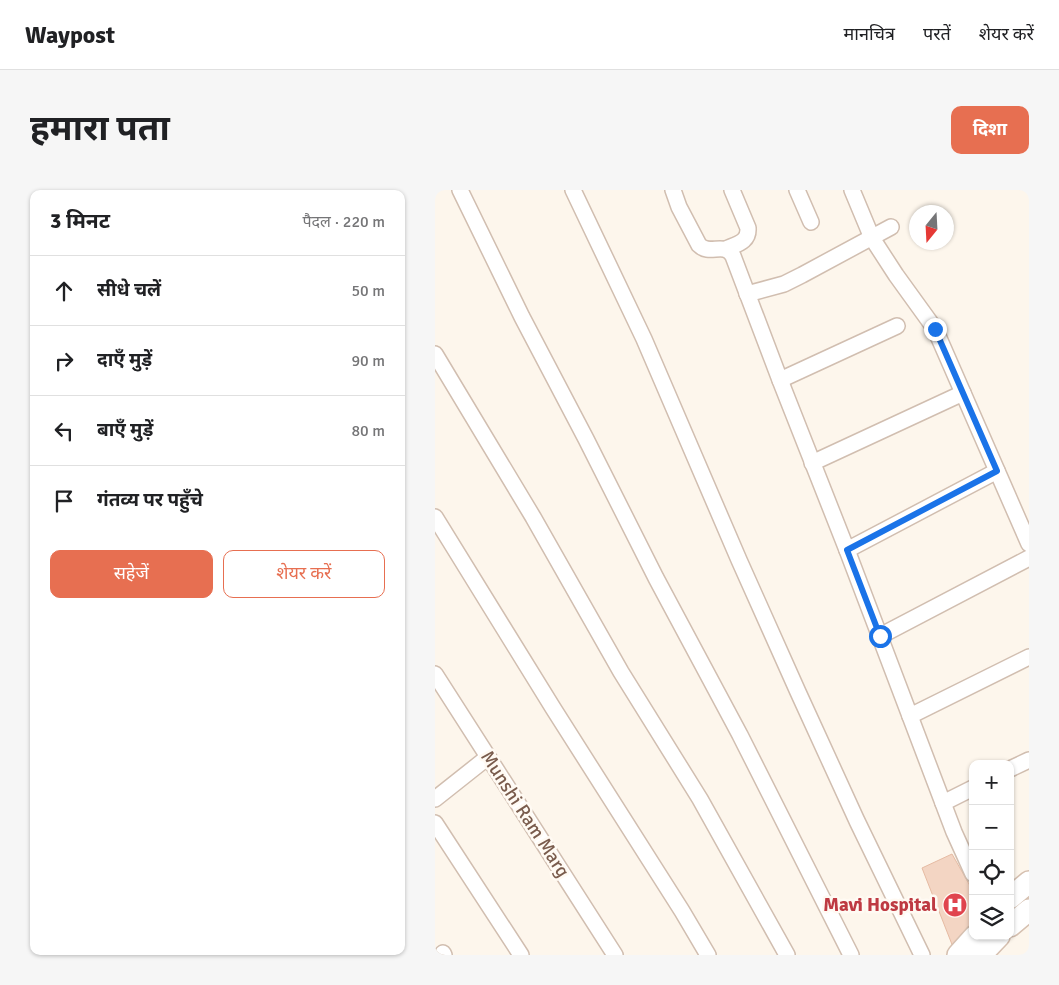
<!DOCTYPE html>
<html lang="hi">
<meta charset="utf-8">
<style>
:root{--surface:#fff;--page:#f6f6f6;--text:#202124;--muted:#757577;--line:#e0e0e0;--accent:#e76f51}
body{margin:0;font-family:Signika,"Noto Sans Devanagari",sans-serif;background:var(--page);color:var(--text)}
.controls{position:absolute;right:15px;bottom:15px;display:grid;overflow:hidden;border-radius:10px;box-shadow:0 1px 4px #0004}
.controls button{width:45px;height:45px;display:grid;place-items:center;padding:0;border:0;border-bottom:1px solid var(--line);background:var(--surface);color:var(--text);font:25px sans-serif}
.compass{position:absolute;left:474px;top:15px;width:45px;height:45px;border-radius:50%;background:var(--surface);box-shadow:0 1px 4px #0004;rotate:198deg}
.stop{position:absolute;width:15px;height:15px;margin:-11px;border:4px solid #1a73e8;border-radius:50%;background:#fff}
.stop.end{background:#1a73e8;border-color:#fff;box-shadow:0 1px 5px #0008}
.list{margin:0;padding:0;list-style:none}
h2{display:flex;justify-content:space-between;align-items:center;height:65px;margin:0;padding:0 20px;font-size:21px}
h2 small{font-size:16px;font-weight:400;color:var(--muted)}
.list li{display:grid;grid-template-columns:32px 1fr auto;gap:15px;align-items:center;box-sizing:border-box;height:70px;padding:0 20px;border-top:1px solid var(--line)}
.list b{display:block;font-size:19px;white-space:nowrap}
.list em{font-size:16px;font-style:normal;color:var(--muted)}
.actions{display:flex;gap:10px;padding:15px 20px}
.actions a{flex:1;padding:11px 0;border:1px solid var(--accent);border-radius:10px;text-align:center;font-size:18px;color:var(--accent)}
.actions .main{background:var(--accent);color:#fff}
.icon{flex:none;width:28px;height:28px;fill:none;stroke:currentColor;stroke-width:2;stroke-linecap:round;stroke-linejoin:round}
.map{position:relative;flex:none;width:594px;height:765px;overflow:hidden;border-radius:10px}
header{display:flex;align-items:center;gap:30px;box-sizing:border-box;height:70px;padding:0 25px;background:var(--surface);border-bottom:1px solid var(--line)}
header strong{font-size:24px}
nav{display:flex;gap:28px;margin-inline-start:auto;font-size:18px}
.intro{display:flex;align-items:center;justify-content:space-between;box-sizing:border-box;height:120px;padding:0 30px}
h1{margin:0;font-size:35px}
.button{padding:12px 22px;border-radius:10px;background:var(--accent);color:#fff;font-size:18px;font-weight:700}
main{display:flex;gap:30px;padding:0 30px}
aside{flex:1;background:var(--surface);border-radius:10px;box-shadow:0 1px 4px #0004}
.map>svg:first-child{display:block}
.building{fill:#f3d5c3;stroke:#e6bba3}
.lines{fill:none;stroke-linecap:round;stroke-linejoin:round}
.street-casing{stroke:#d1beb0;stroke-width:18}
.secondary-casing{stroke:#d6c0b0;stroke-width:24}
.street{stroke:#fff;stroke-width:15}
.secondary{stroke:#fff;stroke-width:21}
.route{stroke:#1a73e8;stroke-width:6}
.labels{text-anchor:middle;dominant-baseline:central;stroke-width:5;stroke-linejoin:round;paint-order:stroke}
.street-label{font-size:19px;fill:#7a5c4d;stroke:#fffaf3}
.health-label{font-size:19px;font-weight:bold;fill:#be3a42;stroke:#fffaf3;text-anchor:end}
</style>
<header>
<strong>Waypost</strong>
<nav><a>मानचित्र</a><a>परतें</a><a>शेयर करें</a></nav>
</header>
<div class="intro"><h1>हमारा पता</h1><a class="button">दिशा</a></div>
<main>
<aside>
<h2>3 मिनट<small>पैदल · 220 m</small></h2>
<ul class="list">
<li><svg class="icon" aria-label="ahead" viewBox="0 0 24 24"><path d="M12 20V5M6 11l6-6 6 6"/></svg><div><b>सीधे चलें</b></div><em>50 m</em></li>
<li><svg class="icon" aria-label="right" viewBox="0 0 24 24"><path d="M7 20v-9h11M14 6l5 5-5 5"/></svg><div><b>दाएँ मुड़ें</b></div><em>90 m</em></li>
<li><svg class="icon" aria-label="left" viewBox="0 0 24 24"><path d="M17 20v-9H6M10 6l-5 5 5 5"/></svg><div><b>बाएँ मुड़ें</b></div><em>80 m</em></li>
<li><svg class="icon" aria-label="arrive" viewBox="0 0 24 24"><path d="M6 21V4h12l-3 4 3 4H6"/></svg><div><b>गंतव्य पर पहुँचे</b></div></li>
</ul>
<div class="actions"><a class="main">सहेजें</a><a>शेयर करें</a></div>
</aside>
<div class="map">
<svg width="594" height="765" viewBox="0 0 594 765">
<rect width="100%" height="100%" fill="#fdf6ec"/>
<polygon class="building" points="517,664 538,701 538,735 518,757 487,678"/>
<g class="lines">
<defs>
<g id="street">
<polyline points="25,0 87,127 151,249 221,388 305,545 416,765"/>
<polyline points="138,0 209,149 304,370 363,502 422,631 487,765"/>
<path d="M238,0l6,17 20,38c11,11 25,-4 34,11l47,124 67,170 107,282 19,42"/>
<polyline points="362,0 376,32"/>
<polyline points="417,0 437,48 461,85 500,139 594,354"/>
<path d="M291,59c11,-5 23,-7 22,-21l-16,-38"/>
<polyline points="312,104 349,94 367,85 456,37"/>
<polyline points="0,164 98,327 186,482 265,609 352,765"/>
<polyline points="345,190 462,136"/>
<polyline points="377,273 528,203"/>
<polyline points="0,327 118,518 247,721 273,765"/>
<polyline points="412,360 562,281"/>
<polyline points="445,446 594,368"/>
<polyline points="0,484 180,765"/>
<polyline points="475,526 594,467"/>
<polyline points="575,579 594,570"/>
<polyline points="0,609 53,567"/>
<polyline points="508,613 538,598"/>
<polyline points="0,633 86,765"/>
<polyline points="8,763 9,765"/>
</g>
<g id="secondary">
<polyline points="575,708 594,692"/>
<polyline points="575,736 594,720"/>
<polyline points="523,765 540,746"/>
<polyline points="546,765 564,746"/>
</g>
</defs>
<use href="#street" class="street-casing"/>
<use href="#secondary" class="secondary-casing"/>
<use href="#street" class="street"/>
<use href="#secondary" class="secondary"/>
</g>
<g class="lines">
<polyline class="route" points="445,446 412,360 562,281 500,139"/>
</g>
<defs>
<symbol id="hospital-disc" viewBox="-11 -11 22 22"><circle r="9.5" fill="#e0444e" stroke="#fffaf3"/><path d="M-5-5h3v3.5h4V-5h3V5h-3V1.5h-4V5h-3Z" fill="#fff"/></symbol>
</defs>
<g fill-rule="evenodd">
<use href="#hospital-disc" x="506" y="701" width="28" height="28"/>
</g>
<g class="labels">
<g class="street-label">
<text transform="translate(90 624) rotate(57)">Munshi Ram Marg</text>
</g>
<g class="health-label">
<text x="502" y="715">Mavi Hospital</text>
</g>
</g>
</svg>
<div class="controls">
<button>+</button>
<button>−</button>
<button><svg class="icon" aria-label="locate" viewBox="0 0 24 24"><circle cx="12" cy="12" r="6"/><path d="M12 2v4M12 18v4M2 12h4M18 12h4"/></svg></button>
<button><svg class="icon" aria-label="layers" viewBox="0 0 24 24"><path d="M12 4l9 5-9 5-9-5zM3 14l9 5 9-5"/></svg></button>
</div>
<svg class="compass" viewBox="-18 -18 36 36"><path d="M0-13l5 13h-10z" fill="#e53935"/><path d="M0 13l5-13h-10z" fill="#757577"/></svg>
<div class="stop" style="left:445px;top:446px"></div>
<div class="stop end" style="left:500px;top:139px"></div>
</div>
</main>
